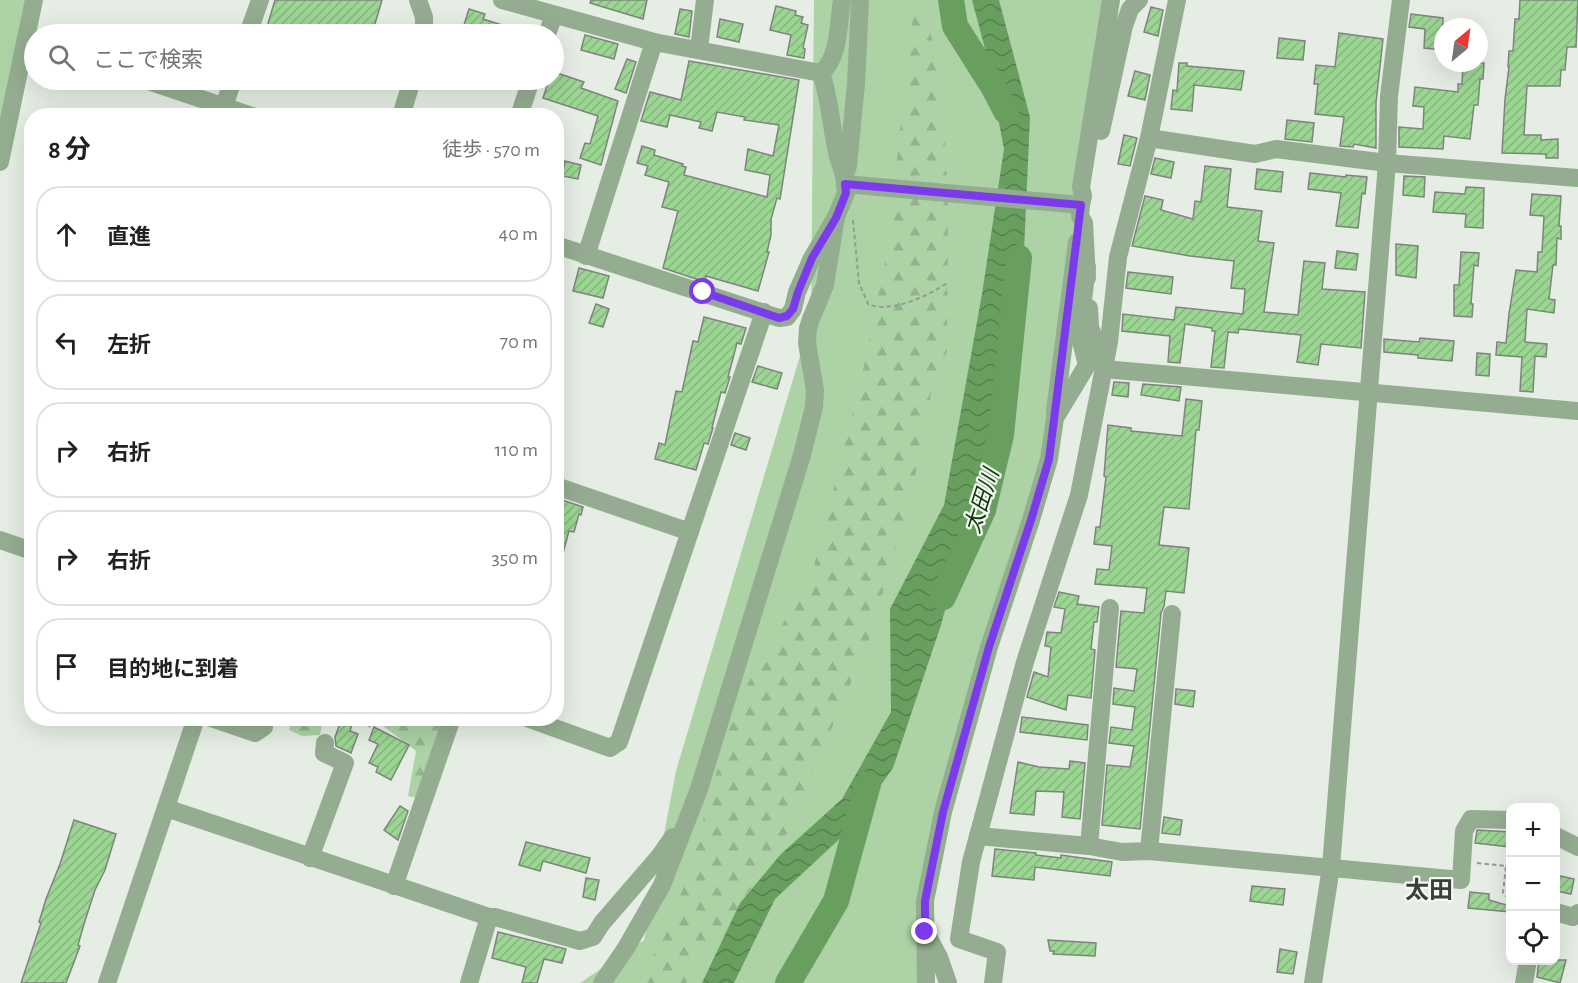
<!DOCTYPE html>
<html lang="ja">
<meta charset="utf-8">
<style>
:root{--surface:#fff;--page:#f2f2f2;--text:#202124;--muted:#757577;--line:#e0e0e0}
body{margin:0;font-family:"Alegreya Sans","Noto Sans JP",sans-serif;background:var(--page);color:var(--text)}
.controls{position:absolute;right:18px;bottom:18px;display:grid;overflow:hidden;border-radius:12px;box-shadow:0 6px 24px #0002}
.controls button{width:54px;height:54px;display:grid;place-items:center;padding:0;border:0;border-bottom:2px solid var(--line);background:var(--surface);color:var(--text);font:30px sans-serif}
.compass{position:absolute;left:1434px;top:18px;width:54px;height:54px;border-radius:50%;background:var(--surface);box-shadow:0 6px 24px #0002;rotate:29deg}
.stop{position:absolute;width:18px;height:18px;margin:-14px;border:4px solid #7c3aed;border-radius:50%;background:#fff}
.stop.end{background:#7c3aed;border-color:#fff;box-shadow:0 2px 6px #0008}
.list{margin:0;padding:0;list-style:none}
h2{display:flex;justify-content:space-between;align-items:center;height:78px;margin:0;padding:0 24px;font-size:26px}
h2 small{font-size:20px;font-weight:400;color:var(--muted)}
.list li{display:grid;grid-template-columns:39px 1fr auto;gap:18px;align-items:center;box-sizing:border-box;height:96px;margin:0 12px 12px;padding:0 12px;border:2px solid var(--line);border-radius:24px}
.list b{display:block;font-size:22px;white-space:nowrap}
.list em{font-size:20px;font-style:normal;color:var(--muted)}
.icon{flex:none;width:33px;height:33px;fill:none;stroke:currentColor;stroke-width:2;stroke-linecap:round;stroke-linejoin:round}
.map{position:relative;flex:none;width:1578px;height:983px;overflow:hidden}
.search{position:absolute;background:var(--surface);box-shadow:0 6px 24px #0002;left:24px;top:24px;width:540px;height:66px;display:flex;align-items:center;gap:15px;box-sizing:border-box;padding:0 21px;border-radius:33px;color:var(--muted);font-size:22px}
.panel{position:absolute;background:var(--surface);box-shadow:0 6px 24px #0002;left:24px;top:108px;width:540px;height:618px;border-radius:24px}
.map>svg:first-child{display:block}
.grass{fill:#acd2a6}
.forest{fill:url(#forest-firs)}
.water{fill:url(#water-waves)}
.lines{fill:none;stroke-linecap:round;stroke-linejoin:round}
.river{stroke:#689f5f;stroke-width:26}
.building{fill:url(#building-hatch);stroke:#7e847d;stroke-width:1.5}
.path{stroke:#969c95;stroke-width:2;stroke-dasharray:4.5 3;stroke-linecap:butt}
.minor{stroke:#94ad90;stroke-width:18}
.route{stroke:#7c3aed;stroke-width:8}
.labels{text-anchor:middle;dominant-baseline:central;stroke-width:4.5;stroke-linejoin:round;paint-order:stroke}
.water-label{font-size:22px;font-style:italic;fill:#0d3407;stroke:#f3faf1}
.quarter-label{font-size:24px;font-weight:bold;fill:#3a3f39;stroke:#f3faf1}
</style>
<div class="map">
<svg width="1578" height="983" viewBox="0 0 1578 983">
<defs>
<pattern id="forest-firs" width="22" height="20" patternUnits="userSpaceOnUse" patternTransform="scale(1.5)"><rect width="22" height="20" fill="#acd2a6"/><path d="M5 1l3.5 6h-7zM16 11l3.5 6h-7z" fill="#93b38e"/></pattern>
<pattern id="water-waves" width="16" height="10" patternUnits="userSpaceOnUse" patternTransform="scale(1.5)"><rect width="16" height="10" fill="#689f5f"/><path d="M0 5q4-4 8 0t8 0" fill="none" stroke="#54804d"/></pattern>
<pattern id="building-hatch" width="6" height="6" patternUnits="userSpaceOnUse" patternTransform="scale(1.5)"><rect width="6" height="6" fill="#9cd693"/><path d="M-1 1l2-2M0 6l6-6M5 7l2-2" fill="none" stroke="#85b77e"/></pattern>
</defs>
<rect width="100%" height="100%" fill="#e5ede4"/>
<g class="grass">
<polygon points="0,0 29,0 0,160"/>
<polygon points="814,0 1120,0 1081,187 1049,459 954,772 925,913 925,983 580,983 644,940 676,771 811,319"/>
</g>
<g class="forest">
<polygon points="916,0 921,0 942,74 948,212 947,351 931,394 914,481 870,638 783,842 686,983 627,983 659,949 682,891 737,702 812,574 860,385 888,247 909,44"/>
<polygon points="292,719 323,719 320,735 302,736 289,730"/>
<polygon points="365,719 448,719 424,799 408,796 416,751 374,719 370,728 364,723"/>
</g>
<polygon class="water" points="972,0 999,0 1030,117 1024,251 990,442 941,625 893,768 848,831 775,899 734,983 702,983 740,903 781,854 842,799 891,712 890,609 944,505 982,294 1004,149 984,45"/>
<g class="lines">
<g class="river">
<polyline points="951,0 955,26 993,86 1006,111"/>
<polyline points="943,597 983,510 1001,435 1019,258"/>
<polyline points="788,983 836,901 868,784"/>
</g>
</g>
<g class="building">
<polygon points="275,0 382,0 372,34 292,34 267,27"/>
<polygon points="591,0 647,0 643,19 590,3"/>
<polygon points="1520,0 1578,0 1576,47 1567,47 1565,70 1561,70 1560,86 1527,86 1524,135 1541,135 1541,140 1558,139 1558,158 1546,158 1546,154 1502,153 1505,99 1509,67 1508,67 1509,51 1513,51 1515,19 1519,19"/>
<polygon points="776,6 796,11 795,15 803,17 801,23 808,25 803,48 805,49 804,58 787,55 791,35 770,30"/>
<polygon points="1151,7 1163,10 1158,36 1144,32"/>
<polygon points="469,9 485,14 483,19 524,32 524,34 472,34 474,28 464,25"/>
<polygon points="680,9 692,11 689,37 675,34"/>
<polygon points="1411,14 1443,18 1442,50 1424,48 1425,29 1409,27"/>
<polygon points="720,19 743,24 739,42 717,37"/>
<polygon points="1339,33 1383,39 1376,103 1376,148 1354,144 1353,147 1340,146 1344,117 1315,114 1318,84 1314,84 1316,65 1335,67"/>
<polygon points="585,35 618,44 614,59 581,50"/>
<polygon points="1279,38 1305,41 1303,60 1277,58"/>
<polygon points="627,59 636,62 626,93 615,89"/>
<polygon points="689,61 799,80 780,199 777,198 771,219 771,235 767,252 769,252 758,291 706,276 705,282 663,268 678,211 662,207 669,182 645,175 648,166 637,163 642,146 655,150 654,155 683,164 682,166 686,167 684,175 767,197 770,175 745,170 748,149 773,156 779,125 744,120 745,117 717,112 712,131 699,128 701,122 670,115 667,127 641,121 650,92 681,100"/>
<polygon points="1179,63 1187,63 1187,66 1244,71 1241,90 1194,85 1192,111 1171,109 1173,90 1177,91"/>
<polygon points="1463,63 1484,63 1483,79 1480,79 1478,105 1474,105 1470,139 1444,136 1443,149 1399,147 1399,127 1423,129 1424,107 1413,106 1415,87 1458,92 1458,84 1462,84"/>
<polygon points="1135,71 1150,75 1145,100 1128,96"/>
<polygon points="554,72 584,82 581,88 618,101 601,165 580,158 585,143 590,144 598,116 543,98 549,80 554,80"/>
<polygon points="1287,120 1314,123 1312,142 1285,139"/>
<polygon points="1124,135 1137,138 1130,166 1118,164"/>
<polygon points="1155,158 1174,162 1171,178 1151,174"/>
<polygon points="565,161 581,165 578,179 562,176"/>
<polygon points="1205,166 1231,169 1227,207 1262,211 1258,241 1274,243 1264,312 1298,315 1304,261 1325,263 1322,289 1365,292 1361,348 1321,344 1318,365 1297,362 1301,335 1239,329 1238,333 1228,332 1224,368 1211,367 1215,331 1212,331 1212,328 1185,324 1180,363 1168,362 1170,336 1122,331 1123,314 1174,320 1176,307 1243,314 1245,289 1231,288 1234,261 1190,256 1132,246 1145,196 1163,200 1161,210 1193,219 1195,201 1201,202"/>
<polygon points="1257,169 1283,172 1281,192 1255,189"/>
<polygon points="1310,173 1346,177 1346,175 1367,177 1365,194 1362,193 1358,228 1336,226 1341,193 1308,189"/>
<polygon points="1404,176 1425,177 1424,197 1403,195"/>
<polygon points="1466,187 1484,188 1483,228 1465,227 1466,214 1433,212 1435,192 1465,194"/>
<polygon points="1532,194 1561,196 1559,226 1561,226 1561,239 1557,238 1556,265 1553,265 1549,299 1555,300 1554,313 1527,309 1525,342 1547,344 1546,357 1535,356 1533,392 1520,391 1522,357 1496,355 1497,342 1506,343 1509,314 1516,270 1537,272 1538,252 1542,252 1544,216 1530,215"/>
<polygon points="1396,244 1418,246 1416,278 1396,275"/>
<polygon points="1337,251 1358,254 1356,270 1335,268"/>
<polygon points="1461,252 1479,253 1478,266 1474,265 1471,304 1473,304 1472,317 1454,316 1454,285 1459,285"/>
<polygon points="579,268 609,276 603,298 573,291"/>
<polygon points="1128,272 1173,277 1171,294 1126,288"/>
<polygon points="596,304 609,309 603,327 589,323"/>
<polygon points="704,317 746,328 741,344 737,343 728,377 730,377 725,393 721,392 712,428 713,428 708,444 704,443 696,470 655,459 659,443 665,445 676,391 682,392 693,341 698,342"/>
<polygon points="1420,338 1454,341 1452,361 1418,358 1418,355 1384,352 1384,339 1419,342"/>
<polygon points="1477,353 1490,354 1489,376 1476,375"/>
<polygon points="758,366 782,373 777,389 752,382"/>
<polygon points="1114,382 1129,383 1128,397 1112,395"/>
<polygon points="1143,384 1181,387 1179,401 1141,395"/>
<polygon points="1186,399 1202,401 1199,430 1196,430 1189,509 1164,507 1159,545 1189,548 1184,593 1166,591 1164,606 1161,613 1140,829 1102,825 1107,765 1130,767 1134,746 1109,743 1111,727 1132,730 1135,707 1113,704 1114,688 1134,691 1137,669 1116,667 1121,611 1144,613 1147,588 1095,584 1097,569 1109,570 1112,546 1094,544 1096,527 1100,527 1106,477 1104,476 1108,425 1131,428 1131,431 1182,436"/>
<polygon points="735,433 750,438 746,450 731,445"/>
<polygon points="556,498 583,507 581,515 579,514 574,532 569,531 560,564 556,564"/>
<polygon points="1059,592 1079,596 1077,604 1099,607 1097,622 1094,622 1091,649 1095,650 1091,698 1068,695 1066,710 1027,697 1034,672 1048,677 1051,647 1045,646 1047,632 1061,633 1065,609 1054,607"/>
<polygon points="1176,689 1195,691 1193,707 1175,704"/>
<polygon points="1022,717 1088,725 1087,740 1020,732"/>
<polygon points="342,718 354,718 350,731 358,734 351,753 336,746 335,737"/>
<polygon points="374,727 409,745 391,780 376,772 378,767 369,763 378,744 369,740"/>
<polygon points="1070,761 1085,763 1080,819 1062,817 1064,792 1036,791 1034,815 1010,813 1018,762 1039,767 1069,769"/>
<polygon points="400,806 408,811 398,840 384,830"/>
<polygon points="1164,817 1182,820 1180,835 1162,833"/>
<polygon points="74,820 116,834 105,870 95,890 84,924 78,945 80,946 66,983 21,983 41,923 39,922 46,899 60,864"/>
<polygon points="1477,830 1510,832 1510,847 1475,843"/>
<polygon points="526,842 590,858 586,873 543,861 540,871 519,865"/>
<polygon points="995,849 1036,853 1036,855 1061,858 1061,855 1112,862 1110,876 1035,867 1034,880 992,876"/>
<polygon points="1556,875 1574,879 1571,894 1556,891"/>
<polygon points="586,878 599,880 595,900 583,897"/>
<polygon points="1252,886 1285,889 1283,905 1250,901"/>
<polygon points="1470,892 1489,894 1489,900 1510,906 1510,912 1468,908"/>
<polygon points="498,932 566,949 562,963 544,959 537,983 522,983 526,967 492,958"/>
<polygon points="1048,940 1096,943 1095,956 1053,954 1054,951 1050,951"/>
<polygon points="1280,949 1297,952 1293,974 1277,972"/>
<polygon points="1539,960 1566,960 1560,983 1537,977"/>
</g>
<g class="lines">
<g class="path">
<path d="M853,220l6,63 9,21c22,10 60,-8 79,-21"/>
<polyline points="1477,863 1506,866 1503,893 1510,900"/>
</g>
<g class="minor">
<polyline points="418,0 424,17 424,34"/>
<polyline points="502,0 654,42 821,73"/>
<polyline points="248,34 260,0"/>
<polyline points="547,34 554,15"/>
<polyline points="699,49 705,0"/>
<path d="M821,73c9,26 10,53 16,79 2,12 8,20 8,32l236,21 -1,11 4,7 3,55"/>
<path d="M821,73c19,-16 17,-49 21,-73"/>
<polyline points="145,80 252,116"/>
<polyline points="224,106 233,80"/>
<polyline points="401,116 412,80"/>
<polyline points="519,116 531,80"/>
<polyline points="1101,131 1124,26 1130,9 1139,0"/>
<polyline points="1149,138 1255,154 1276,149 1387,163 1578,178"/>
<polyline points="0,162 34,0"/>
<polyline points="845,174 848,166 856,84 860,0"/>
<polyline points="1081,205 1083,196 1081,187 1111,0"/>
<polyline points="556,245 779,318 787,317 793,309 797,292 812,258 836,217 846,193 845,184"/>
<polyline points="586,256 654,42"/>
<polyline points="1089,308 1090,327 1103,365"/>
<polyline points="1104,369 1578,411"/>
<polyline points="1055,411 1077,242"/>
<polyline points="556,486 690,532"/>
<polyline points="0,540 32,551"/>
<polyline points="211,718 255,733 264,727"/>
<polyline points="527,718 610,748 619,742 764,312"/>
<polyline points="166,808 489,917 495,917 580,941 593,937 602,923 659,857 673,837"/>
<polyline points="978,836 1089,846 1122,852 1149,851 1461,880 1464,831 1471,819 1510,820"/>
<polyline points="1556,836 1578,847"/>
<polyline points="1089,846 1110,608"/>
<polyline points="1149,851 1172,614"/>
<polyline points="310,858 345,763 324,753 325,743"/>
<polyline points="394,886 452,718"/>
<polyline points="1556,912 1573,917 1578,913"/>
<polyline points="926,933 939,957 948,983"/>
<polyline points="107,983 196,718"/>
<polyline points="469,983 489,917"/>
<polyline points="602,983 626,948 662,885 699,789 802,455 814,407 815,390 807,343 808,328 811,319 825,285 836,217"/>
<polyline points="926,983 925,901 943,812 989,647 1031,520 1049,459 1055,418 1087,365 1079,333 1087,267"/>
<polyline points="993,983 997,952 959,939 971,862 1025,662 1079,495 1109,342 1118,257 1149,138 1177,0"/>
<polyline points="1313,983 1331,867 1387,163 1389,96 1401,0"/>
<polyline points="1524,983 1528,960"/>
</g>
</g>
<g class="lines">
<polyline class="route" points="703,292 779,318 787,316 793,309 798,292 812,258 836,218 846,193 845,184 1081,205 1049,459 1031,520 989,647 943,812 925,901 925,932"/>
</g>
<g class="labels">
<g class="water-label">
<text transform="translate(982 501) rotate(-72)">太田川</text>
</g>
<g class="quarter-label">
<text x="1429" y="891">太田</text>
</g>
</g>
</svg>
<div class="controls">
<button>+</button>
<button>−</button>
<button><svg class="icon" aria-label="locate" viewBox="0 0 24 24"><circle cx="12" cy="12" r="6"/><path d="M12 2v4M12 18v4M2 12h4M18 12h4"/></svg></button>
</div>
<svg class="compass" viewBox="-18 -18 36 36"><path d="M0-13l5 13h-10z" fill="#e53935"/><path d="M0 13l5-13h-10z" fill="#757577"/></svg>
<div class="stop" style="left:703px;top:292px"></div>
<div class="stop end" style="left:925px;top:932px"></div>
<div class="search"><svg class="icon" aria-label="search" viewBox="0 0 24 24"><circle cx="10" cy="10" r="6"/><path d="M15 15l6 6"/></svg>ここで検索</div>
<section class="panel">
<h2>8 分<small>徒歩 · 570 m</small></h2>
<ul class="list">
<li><svg class="icon" aria-label="ahead" viewBox="0 0 24 24"><path d="M12 20V5M6 11l6-6 6 6"/></svg><div><b>直進</b></div><em>40 m</em></li>
<li><svg class="icon" aria-label="left" viewBox="0 0 24 24"><path d="M17 20v-9H6M10 6l-5 5 5 5"/></svg><div><b>左折</b></div><em>70 m</em></li>
<li><svg class="icon" aria-label="right" viewBox="0 0 24 24"><path d="M7 20v-9h11M14 6l5 5-5 5"/></svg><div><b>右折</b></div><em>110 m</em></li>
<li><svg class="icon" aria-label="right" viewBox="0 0 24 24"><path d="M7 20v-9h11M14 6l5 5-5 5"/></svg><div><b>右折</b></div><em>350 m</em></li>
<li><svg class="icon" aria-label="arrive" viewBox="0 0 24 24"><path d="M6 21V4h12l-3 4 3 4H6"/></svg><div><b>目的地に到着</b></div></li>
</ul>
</section>
</div>
